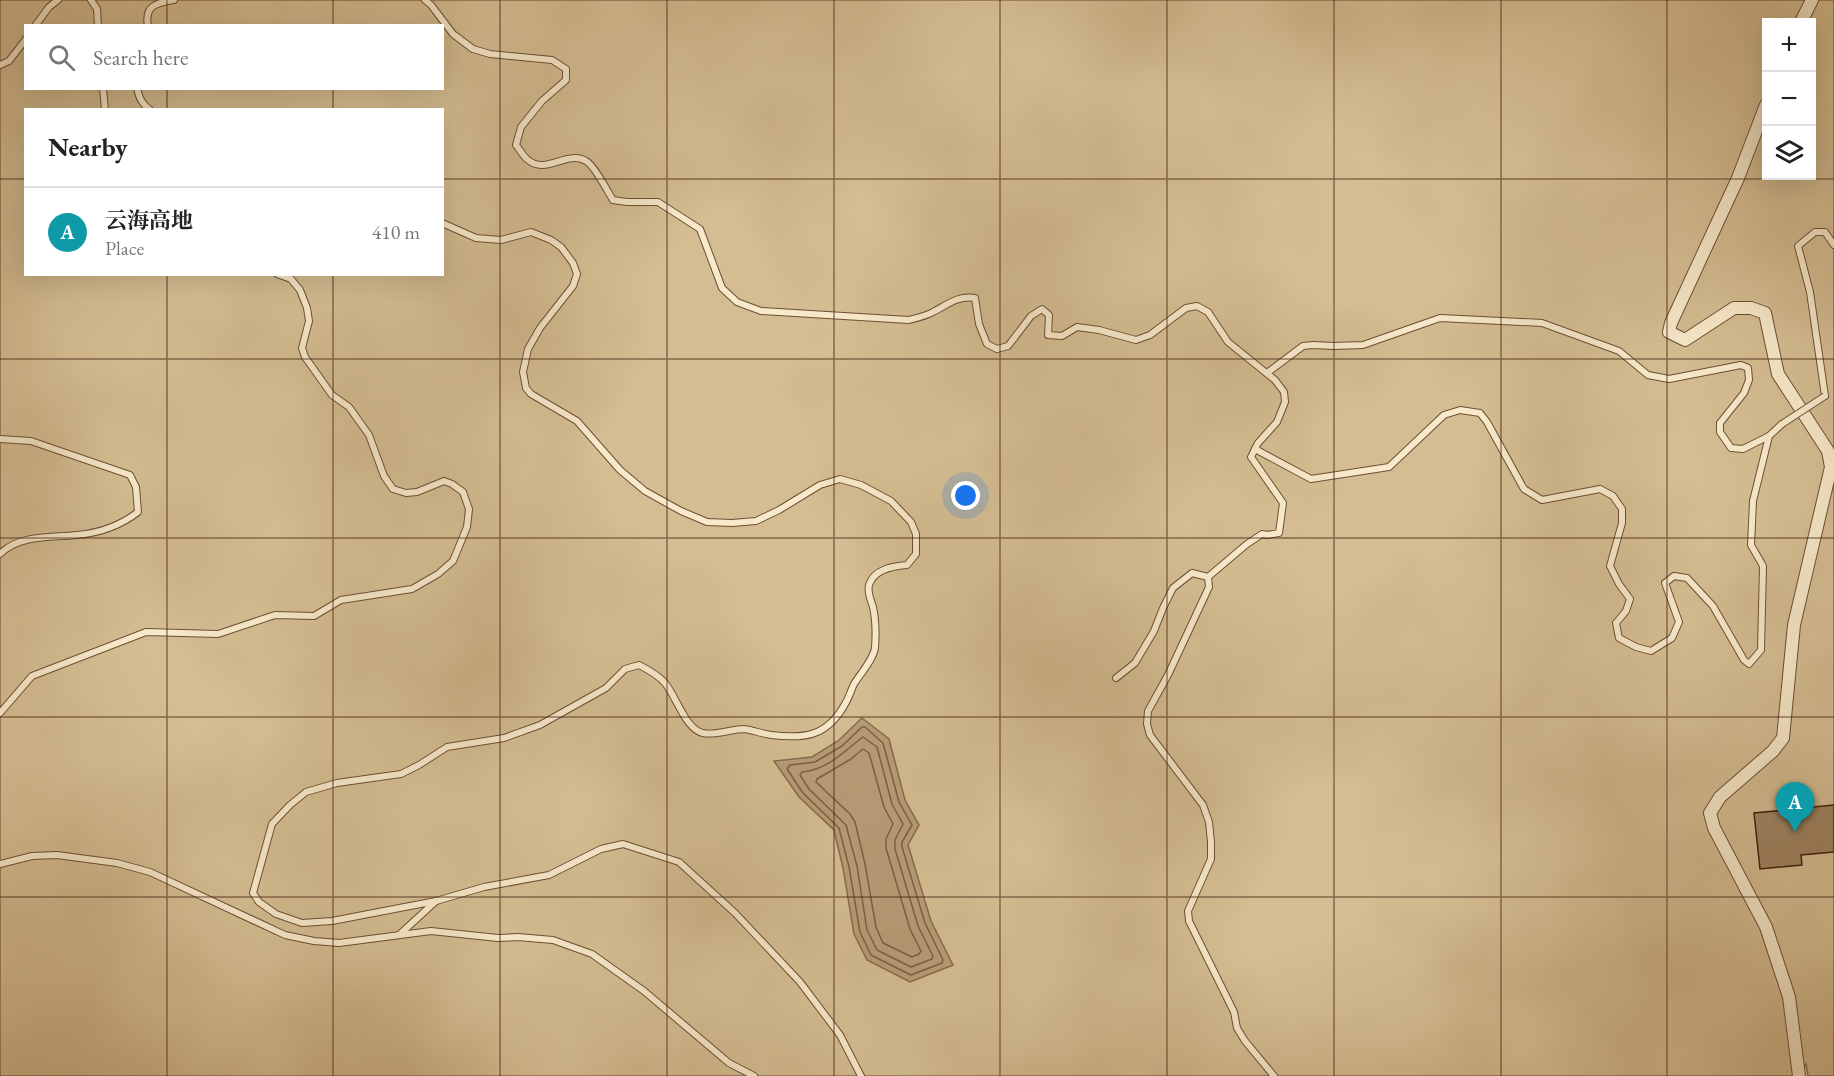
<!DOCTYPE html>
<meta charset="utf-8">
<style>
:root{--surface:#fff;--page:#f2f2f2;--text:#222;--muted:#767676;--line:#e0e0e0;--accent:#ea580c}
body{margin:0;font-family:"EB Garamond","Noto Serif SC",serif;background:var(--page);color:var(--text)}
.controls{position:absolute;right:18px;top:18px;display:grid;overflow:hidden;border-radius:0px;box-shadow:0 6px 24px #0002}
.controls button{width:54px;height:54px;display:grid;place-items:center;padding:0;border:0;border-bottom:2px solid var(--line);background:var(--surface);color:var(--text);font:30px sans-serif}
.you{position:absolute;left:966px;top:496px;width:21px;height:21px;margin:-15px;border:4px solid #fff;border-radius:50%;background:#1a73e8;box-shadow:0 0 0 9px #1a73e833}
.badge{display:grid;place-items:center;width:39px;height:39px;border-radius:50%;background:var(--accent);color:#fff;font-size:20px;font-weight:700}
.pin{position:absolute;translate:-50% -50px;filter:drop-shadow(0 2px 3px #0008)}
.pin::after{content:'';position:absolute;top:32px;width:21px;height:18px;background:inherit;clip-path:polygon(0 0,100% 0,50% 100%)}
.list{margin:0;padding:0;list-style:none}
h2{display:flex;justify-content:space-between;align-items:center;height:78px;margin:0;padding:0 24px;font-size:26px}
h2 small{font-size:20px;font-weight:400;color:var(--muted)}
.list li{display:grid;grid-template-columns:39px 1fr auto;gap:18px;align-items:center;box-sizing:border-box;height:90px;padding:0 24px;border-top:2px solid var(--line)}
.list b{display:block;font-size:22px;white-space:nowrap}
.list p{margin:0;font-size:20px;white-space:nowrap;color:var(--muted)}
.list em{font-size:20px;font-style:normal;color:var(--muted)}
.icon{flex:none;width:33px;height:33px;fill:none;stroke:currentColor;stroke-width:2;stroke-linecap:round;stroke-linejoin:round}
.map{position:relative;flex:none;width:1834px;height:1076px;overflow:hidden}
.search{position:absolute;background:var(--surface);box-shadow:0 6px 24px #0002;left:24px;top:24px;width:420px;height:66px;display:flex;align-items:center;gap:15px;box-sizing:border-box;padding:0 21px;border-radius:0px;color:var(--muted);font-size:22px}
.panel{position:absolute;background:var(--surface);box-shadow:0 6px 24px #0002;left:24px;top:108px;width:420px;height:168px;border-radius:0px}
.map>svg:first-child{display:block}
.green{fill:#d4bd92;stroke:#8a6e50;stroke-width:1.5;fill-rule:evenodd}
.water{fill:#b69c77;stroke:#876a4d;stroke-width:1.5}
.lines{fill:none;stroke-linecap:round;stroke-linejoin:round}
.shore{stroke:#7c5e42;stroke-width:1.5}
.building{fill:#9d8260;stroke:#411f0d;stroke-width:1.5}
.service-casing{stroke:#6d4e35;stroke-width:8}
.minor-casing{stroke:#6d4e35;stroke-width:14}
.service{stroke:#f7e9ca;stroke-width:6}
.minor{stroke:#f7e9ca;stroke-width:12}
.service-bridge-casing{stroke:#6d4e35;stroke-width:8;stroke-linecap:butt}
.service-bridge{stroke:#f7e9ca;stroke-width:6}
.grid{fill:none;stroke:#411f0d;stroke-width:1.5;stroke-opacity:0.55}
</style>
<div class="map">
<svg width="1834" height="1076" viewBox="0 0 1834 1076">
<rect width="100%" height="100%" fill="#f2ddad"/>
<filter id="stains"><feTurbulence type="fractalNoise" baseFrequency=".00333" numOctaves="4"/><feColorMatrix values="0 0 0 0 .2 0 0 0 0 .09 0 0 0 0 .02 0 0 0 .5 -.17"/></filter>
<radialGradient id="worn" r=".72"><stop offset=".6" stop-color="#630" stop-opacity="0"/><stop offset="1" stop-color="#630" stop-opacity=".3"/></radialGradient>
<path class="green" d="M0,0h1834v1076h-26l-2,-12 -8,12h-1798zM1766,22h46v154h-46zM26,26h416v62h-416zM26,110h416v164h-416z"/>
<polygon class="water" points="862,718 889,739 905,800 919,825 908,845 931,921 953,965 910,982 867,960 854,934 843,868 834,830 799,797 774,761 812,757 838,741"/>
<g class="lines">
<g class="shore">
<polygon points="862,727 865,727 883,743 899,802 912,825 902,842 902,847 925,923 943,960 942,963 911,975 871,955 860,932 849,867 839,828 803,793 787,769 790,765 815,762 842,746"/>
<path d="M863,737l14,10 15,57 11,20 -8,16v9l23,77 15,30 -1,3 -21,8 -34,-17 -10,-20 -10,-64 -11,-41 -37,-36 -9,-14 2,-3c27,-3 41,-20 61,-35z"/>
<polygon points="863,749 869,753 884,807 893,824 886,839 886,848 910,929 921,951 919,954 912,957 883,943 876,927 865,864 855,822 850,814 816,782 817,779 851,759"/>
</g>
</g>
<polygon class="building" points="1834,805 1834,852 1801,855 1802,865 1760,869 1754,813"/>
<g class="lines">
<defs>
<g id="service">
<polyline points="91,0 97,9 98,26"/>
<path d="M425,0l6,5 22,29 20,15 17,5 62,6 14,9v11l-24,21 -21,26 -5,18c4,5 7,11 12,15 18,15 39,-10 58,1 9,5 21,30 27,39l14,2h31l42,27 22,59 15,14 24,9 148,9c8,-2 17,-4 24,-8 14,-7 25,-17 42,-14l4,26 8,20 10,5 11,-3 23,-30 11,-7 7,6 -1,20 14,1 15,-9 22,3 37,10 14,-5 36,-27 11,-2 11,6 20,30 47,38 9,12 1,10 -8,20 -19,21 -7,14 32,46 -4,30 -12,2 -5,-1 -15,10 -39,33"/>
<polyline points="35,26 49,7 58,0"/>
<path d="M148,26c-4,-21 9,-23 26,-26"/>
<polyline points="0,65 9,61 26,39"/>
<polyline points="103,88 105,110"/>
<path d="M137,88c2,10 5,16 13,22"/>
<path d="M442,223l34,15 25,2 30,-8 20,8 10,7 12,16 4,11 -4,12 -33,42 -12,21 -5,23 3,16 5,6 46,27 43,49 25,21 36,20 26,11 25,1 24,-2 23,-11 41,-25 20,-6 21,6 30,16 20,21 5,12v20l-9,11c-14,1 -33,4 -38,20 -2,8 2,15 4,22 3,14 3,28 2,41 -2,12 -14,25 -21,36 -3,6 -5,14 -9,20 -18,33 -41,35 -74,31 -9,-1 -18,-5 -27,-6 -12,0 -29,7 -41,4 -17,-3 -27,-37 -38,-50 -7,-8 -16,-13 -26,-18l-14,4 -19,19 -66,37 -36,13 -57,9 -28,18 -18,9 -64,9 -31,9 -16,13 -18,19 -19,69 6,9 17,12 26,9 30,-2 104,-20 48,-14 65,-12 52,-26 22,-5 56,18 56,51 65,69 40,53 21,41"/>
<polyline points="1267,373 1303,346 1313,345 1334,346 1363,345 1440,318 1542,323 1619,351 1648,375 1669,379 1741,365 1748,368 1749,380 1744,393 1720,423 1720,432 1731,448 1743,449 1769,436"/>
<polyline points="1825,396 1810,292 1798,246 1815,232 1825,232 1834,245"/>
<path d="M0,439l31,2 99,34 6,12 2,25c-18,14 -39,21 -61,23 -26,3 -57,-1 -77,19"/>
<polyline points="1255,449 1311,479 1389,467 1444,415 1460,410 1480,413 1487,422 1524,489 1542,500 1600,489 1613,496 1622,509 1622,523 1610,566 1619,584 1630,599 1626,611 1616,623 1619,638 1636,647 1651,651 1672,638 1679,622 1665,583 1674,576 1687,578 1713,606 1744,660 1749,664 1761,650 1763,566 1751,545 1753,501 1769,436 1782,424"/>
<polyline points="1116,678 1135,663 1154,631 1163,608 1173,588 1192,573 1208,577 1209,587 1168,675 1148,711 1147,724 1150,735 1203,805 1209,822 1211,842 1211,859 1188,911 1189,921 1234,1012 1237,1028 1245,1041 1274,1076"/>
<polyline points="0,713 32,676 146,632 218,634 275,615 314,616 341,600 412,589 438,574 453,561 467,527 469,509 463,492 452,484 444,481 417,492 406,493 393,489 384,476 369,435 349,407 332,395 305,357 302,348 309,321 307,308 300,290 291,279 277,274"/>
<polyline points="0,864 32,856 57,855 117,863 150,872 285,935 314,941 339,943 431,931 498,938 518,937 553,940 592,954 644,991 729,1063 754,1076"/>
<polyline points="399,935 436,901"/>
</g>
<g id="minor">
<polyline points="1801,22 1812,0"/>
<polyline points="1766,105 1738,178 1671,323 1669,332 1685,340 1734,308 1751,308 1765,313 1778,374 1828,451 1831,467 1794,625 1783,738 1773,751 1720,797 1710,813 1714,828 1766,927 1789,997 1799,1076"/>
</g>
</defs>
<use href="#service" class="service-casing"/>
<use href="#minor" class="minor-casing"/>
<use href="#service" class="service"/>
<use href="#minor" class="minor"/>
<defs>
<polyline id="service-bridge" points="1782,424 1825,396"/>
</defs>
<use href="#service-bridge" class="service-bridge-casing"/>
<use href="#service-bridge" class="service-bridge"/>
</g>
<path class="grid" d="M167,0v26M333,0v26M500,0v1076M667,0v1076M834,0v1076M1000,0v1076M1167,0v1076M1334,0v1076M1501,0v1076M1667,0v1076M167,88v22M333,88v22M0,179h26M442,179h1392M167,274v802M333,274v802M0,359h1834M0,538h1834M0,717h1834M0,897h1834"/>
<rect width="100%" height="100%" filter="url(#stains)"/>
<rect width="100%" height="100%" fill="url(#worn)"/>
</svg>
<div class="controls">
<button>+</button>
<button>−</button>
<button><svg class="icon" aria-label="layers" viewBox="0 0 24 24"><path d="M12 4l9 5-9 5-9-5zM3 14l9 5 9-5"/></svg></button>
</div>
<div class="you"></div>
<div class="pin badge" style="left:1795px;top:832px;background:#0f9aa8">A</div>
<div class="search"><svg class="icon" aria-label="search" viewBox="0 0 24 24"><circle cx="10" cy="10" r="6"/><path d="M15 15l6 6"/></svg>Search here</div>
<section class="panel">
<h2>Nearby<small></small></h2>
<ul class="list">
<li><span class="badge" style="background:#0f9aa8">A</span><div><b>云海高地</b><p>Place</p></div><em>410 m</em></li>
</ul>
</section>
</div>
